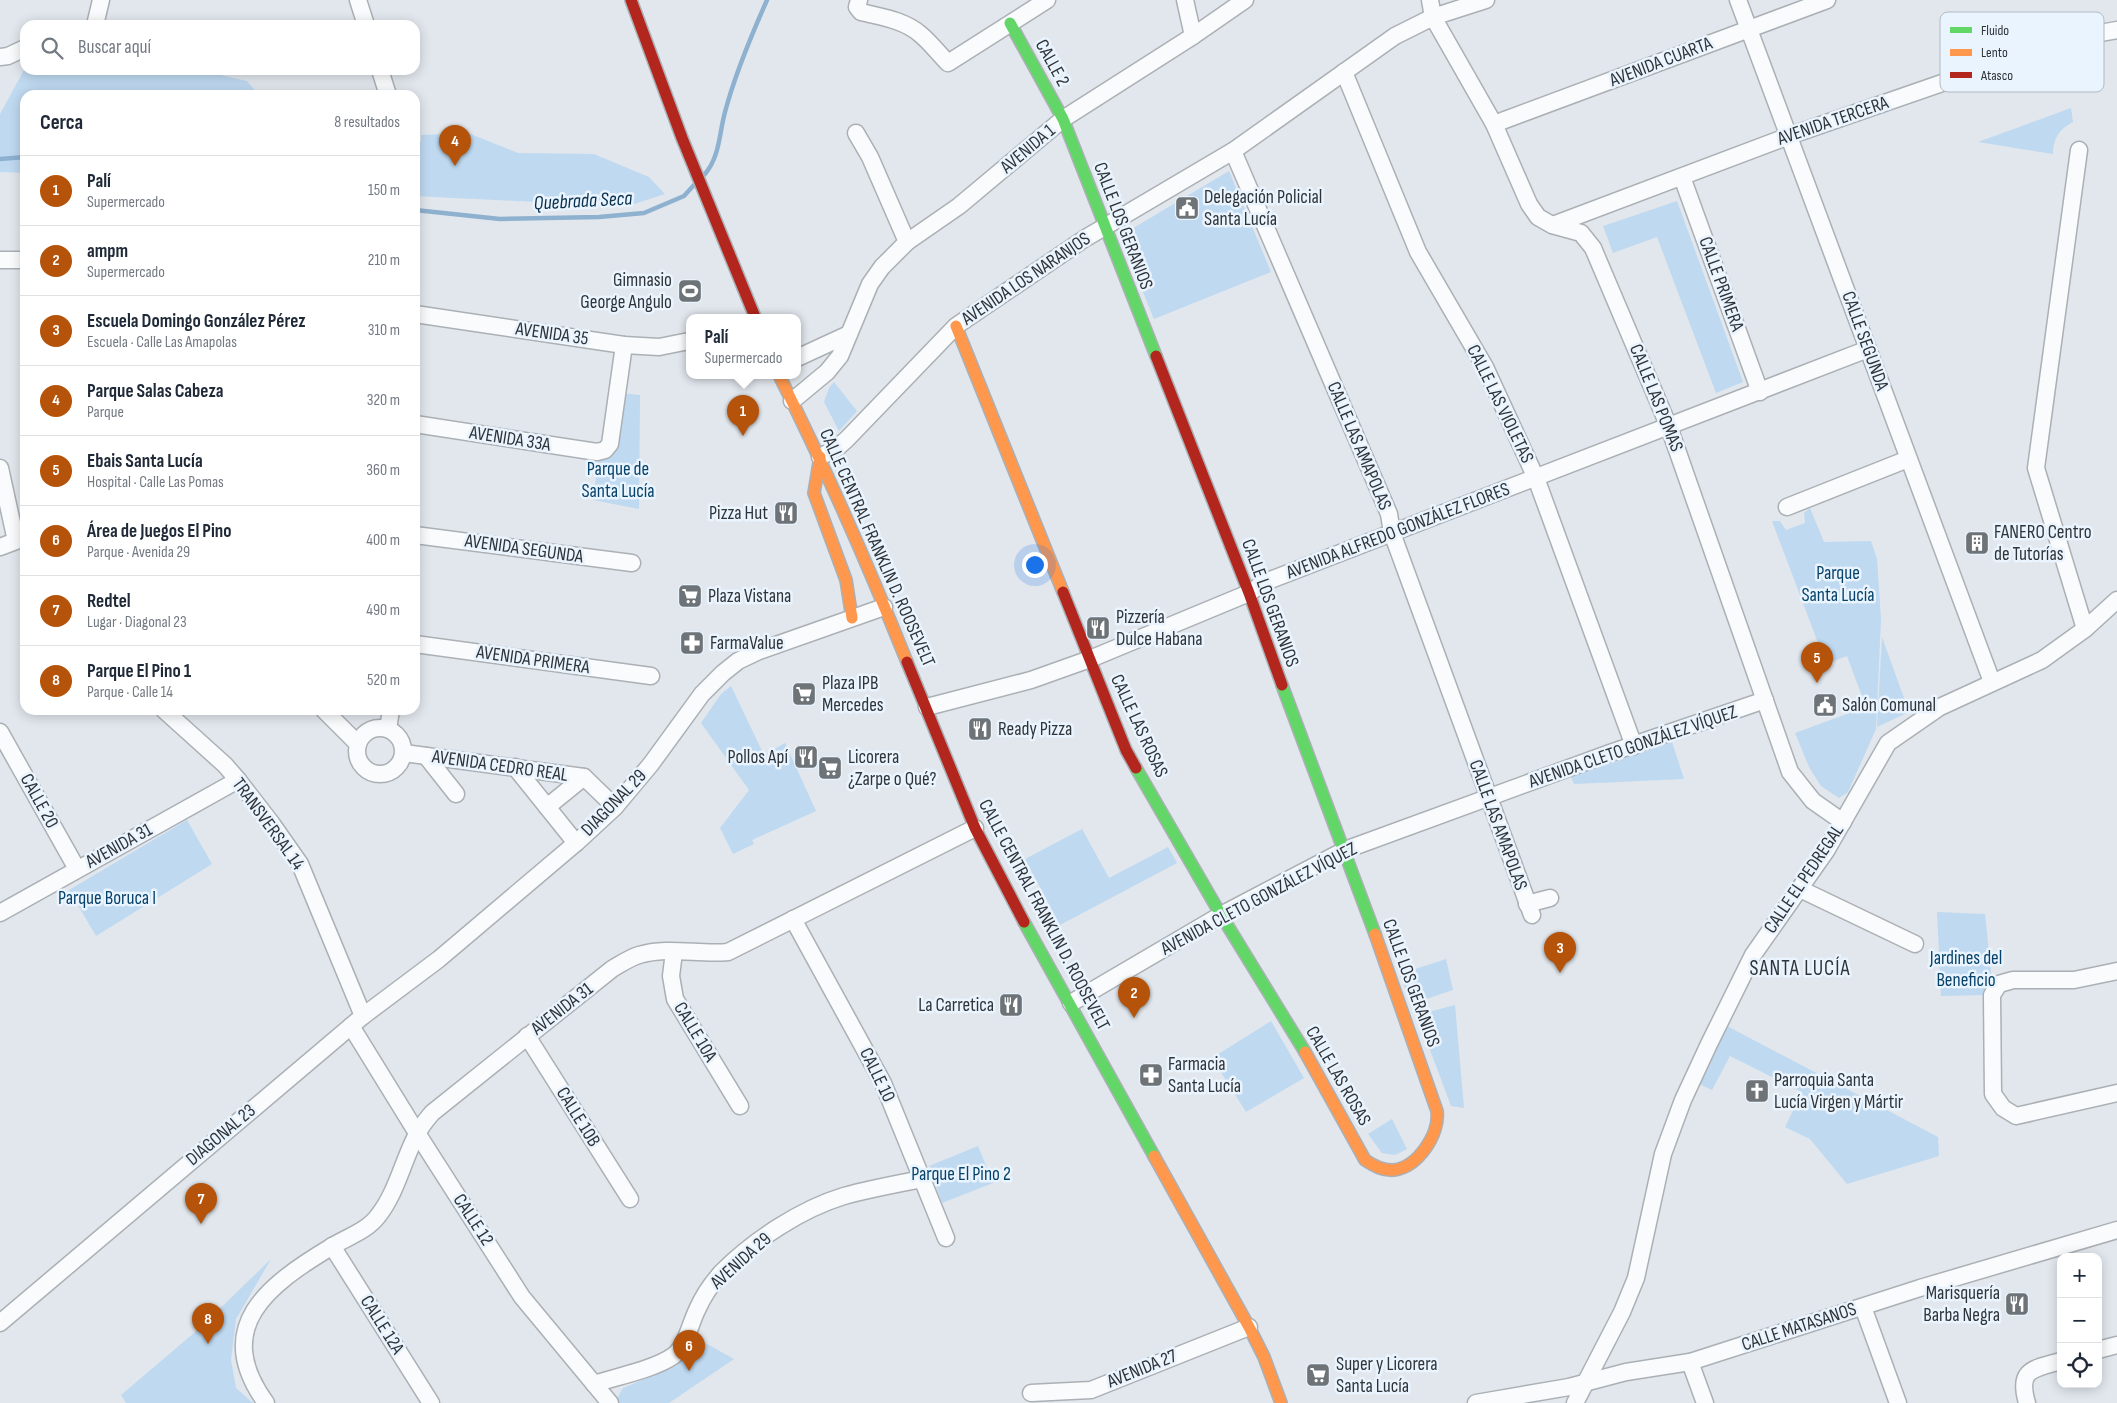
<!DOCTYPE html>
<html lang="es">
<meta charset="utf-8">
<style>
:root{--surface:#fff;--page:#f2f2f3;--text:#1f2937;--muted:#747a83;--line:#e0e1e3;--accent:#b45309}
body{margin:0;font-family:"Sofia Sans Condensed",sans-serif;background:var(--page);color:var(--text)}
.controls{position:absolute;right:15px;bottom:15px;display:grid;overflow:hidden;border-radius:10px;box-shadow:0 2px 12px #0003}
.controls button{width:45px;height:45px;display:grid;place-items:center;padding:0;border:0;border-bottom:1px solid var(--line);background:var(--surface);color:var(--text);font:25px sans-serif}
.you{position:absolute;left:1034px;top:564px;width:18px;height:18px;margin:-12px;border:4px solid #fff;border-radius:50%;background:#1a73e8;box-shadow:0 0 0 8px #1a73e833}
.badge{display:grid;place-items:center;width:32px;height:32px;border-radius:50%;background:var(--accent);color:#fff;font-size:16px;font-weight:700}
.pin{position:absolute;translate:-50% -41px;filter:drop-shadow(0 1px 2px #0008)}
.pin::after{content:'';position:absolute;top:26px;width:18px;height:15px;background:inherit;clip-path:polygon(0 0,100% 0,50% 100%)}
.popup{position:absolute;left:686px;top:314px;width:115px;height:65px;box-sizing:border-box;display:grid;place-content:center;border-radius:10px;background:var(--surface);filter:drop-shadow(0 1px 4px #0005);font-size:16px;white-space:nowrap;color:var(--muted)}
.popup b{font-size:19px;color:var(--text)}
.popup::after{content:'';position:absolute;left:50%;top:100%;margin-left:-10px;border:10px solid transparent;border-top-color:var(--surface)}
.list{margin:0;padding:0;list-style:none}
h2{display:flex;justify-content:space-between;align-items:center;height:65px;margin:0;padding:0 20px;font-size:21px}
h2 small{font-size:16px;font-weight:400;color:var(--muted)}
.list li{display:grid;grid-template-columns:32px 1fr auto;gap:15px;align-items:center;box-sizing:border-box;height:70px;padding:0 20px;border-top:1px solid var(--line)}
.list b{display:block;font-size:19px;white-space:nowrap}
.list p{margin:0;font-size:16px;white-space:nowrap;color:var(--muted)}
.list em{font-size:16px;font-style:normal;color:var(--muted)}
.icon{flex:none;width:28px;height:28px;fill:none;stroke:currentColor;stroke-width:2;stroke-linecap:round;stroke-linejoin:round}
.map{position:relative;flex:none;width:2117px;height:1403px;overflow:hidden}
.search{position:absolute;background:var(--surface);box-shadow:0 2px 12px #0003;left:20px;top:20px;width:400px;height:55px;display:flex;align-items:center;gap:12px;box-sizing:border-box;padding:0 18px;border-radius:15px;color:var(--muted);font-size:19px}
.panel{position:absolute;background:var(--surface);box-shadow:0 2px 12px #0003;left:20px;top:90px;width:400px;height:625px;border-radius:15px}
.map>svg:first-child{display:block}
.green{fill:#bfd9f0}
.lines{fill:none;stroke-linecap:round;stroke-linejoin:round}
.stream{stroke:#8eb1d0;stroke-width:4.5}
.street-casing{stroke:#abb0b5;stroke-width:19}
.fast-casing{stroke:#abb0b5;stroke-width:14}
.slow-casing{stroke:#abb0b5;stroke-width:14}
.jam-casing{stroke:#abb0b5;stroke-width:14}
.street{stroke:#fafbfc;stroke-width:16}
.fast{stroke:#63d668;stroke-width:11}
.slow{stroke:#ff974d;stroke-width:11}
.jam{stroke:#b3261e;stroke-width:11}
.labels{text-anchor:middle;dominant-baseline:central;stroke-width:5;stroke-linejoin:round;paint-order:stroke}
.street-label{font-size:19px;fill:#2f3438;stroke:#eaf4fe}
.poi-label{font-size:19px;fill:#2f3438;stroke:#eaf4fe;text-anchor:start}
.park-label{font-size:19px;fill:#07426a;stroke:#eaf4fe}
.water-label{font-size:20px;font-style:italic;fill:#082f4b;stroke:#eaf4fe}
.quarter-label{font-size:21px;letter-spacing:1px;fill:#2f3438;stroke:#eaf4fe}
.key{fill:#eaf4fe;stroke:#b2bac3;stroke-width:1}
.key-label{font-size:14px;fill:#2f3438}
</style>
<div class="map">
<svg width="2117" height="1403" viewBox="0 0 2117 1403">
<rect width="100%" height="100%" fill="#e1e7ed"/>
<g class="green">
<polygon points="24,70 198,70 247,81 259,95 25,95 25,173 0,172 0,114"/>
<path d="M2071,108l2,14c-14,7 -20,17 -20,32l-75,-12z"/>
<polygon points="468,133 518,153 594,154 649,177 665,194 634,204 579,204 415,196 415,141 421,141 421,135"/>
<polygon points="1229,171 1271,272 1154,319 1120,236"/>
<polygon points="1677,201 1743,382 1716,393 1657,237 1613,253 1603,226"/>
<polygon points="834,382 857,411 839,431 824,402 829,388"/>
<polygon points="620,393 640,395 639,509 593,500 598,460"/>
<polygon points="1810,508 1824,542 1871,541 1877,559 1881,619 1876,729 1848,792 1839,798 1821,786 1809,767 1795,733 1866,707 1847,656 1826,664 1772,521 1780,521 1786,530 1805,523 1804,513"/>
<polygon points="1882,637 1909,712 1877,727"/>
<polygon points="731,686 764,755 785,743 816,811 752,840 754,844 733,854 720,828 749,790 701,723 721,694"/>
<polygon points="1672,742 1684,779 1574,784 1571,777"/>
<polygon points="187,820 212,864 96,936 69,890"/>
<polygon points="1082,829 1109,878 1168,847 1177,863 1060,925 1025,859"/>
<polygon points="1937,912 1985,914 1992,981 1985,995 1941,996"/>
<polygon points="1446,959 1453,990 1411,1004 1400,974"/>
<polygon points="1455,1005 1464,1108 1451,1106 1417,1015"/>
<polygon points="1271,1021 1304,1078 1246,1112 1212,1058"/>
<polygon points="1725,1025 1938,1137 1939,1156 1847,1184 1810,1139 1785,1127 1802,1092 1730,1056 1712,1090 1697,1083"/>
<polygon points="1392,1119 1407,1149 1395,1155 1382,1153 1368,1134"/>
<polygon points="978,1146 993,1183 942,1203 929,1166"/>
<polygon points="271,1259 236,1319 231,1360 236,1388 253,1403 126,1403 121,1395 201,1327"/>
<polygon points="698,1339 734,1359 669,1403 619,1403 616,1400 623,1388 676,1366"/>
</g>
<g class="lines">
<g class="stream">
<polyline points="0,159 25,157"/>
<path d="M705,174c15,-18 14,-40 20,-62 10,-38 26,-76 42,-112"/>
<polyline points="415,210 500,219 599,217 644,213 684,196 694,185"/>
</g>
<defs>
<g id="street">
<polyline points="358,0 366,25"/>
<path d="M859,0l-2,7 4,5c20,5 43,8 59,22 10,8 19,20 28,29l99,-63"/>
<polyline points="1185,0 1193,36"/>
<polyline points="1430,0 1433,17 1494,124 1529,204 1538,217 1552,225 1581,233 1593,248 1669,427 1790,772 1813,801 1843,822"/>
<polyline points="1738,0 1992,682"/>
<polyline points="95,25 101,0"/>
<polyline points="0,57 8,56 25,48"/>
<polyline points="380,70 388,95"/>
<polyline points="1344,72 1418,252 1485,367 1536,478 1634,746"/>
<polyline points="1494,124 1827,0"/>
<polyline points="856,133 870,157 907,242"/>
<polyline points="2079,150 2036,468 2085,629"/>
<polyline points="1233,151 1389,514 1392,533 1532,915"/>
<polyline points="1682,177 1760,392"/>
<polyline points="1553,225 1789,136 2072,38 2117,30"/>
<polyline points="0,260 25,260"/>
<polyline points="415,314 624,345 659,347 689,341"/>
<polyline points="797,358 849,334"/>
<polyline points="792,401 827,372 840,356 870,284 882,267 907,242 959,206 1063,119 1193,36 1245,0"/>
<polyline points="415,424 597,452 605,450 610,444 624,345"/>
<polyline points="820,457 837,448 847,439 956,326 1084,239 1233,151 1395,36 1433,17 1486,0"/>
<polyline points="0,468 16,541 0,547"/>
<polyline points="1787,507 1908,459"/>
<polyline points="415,535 632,563"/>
<polyline points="415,644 651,676"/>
<polyline points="927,707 1031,680 1090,659 1249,593 1265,582 1868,349"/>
<polyline points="164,710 225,765 238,780 272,824 300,864 363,1016"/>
<polyline points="324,710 358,744"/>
<circle cx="380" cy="751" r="23"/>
<polyline points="388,729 391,710"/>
<polyline points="0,732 77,869"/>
<polyline points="404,753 584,777 615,807"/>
<polyline points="426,756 456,794"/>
<polyline points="515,767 576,843"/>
<polyline points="547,807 584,777"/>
<polyline points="1800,889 1915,944"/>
<polyline points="1527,904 1550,898"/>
<polyline points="0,913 238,780"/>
<polyline points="793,919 883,1083 946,1238"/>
<polyline points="674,952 671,976 675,999 740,1106"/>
<polyline points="2117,971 2074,980 2013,980 1999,984 1992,995 1993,1094 2003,1108 2016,1116 2117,1093"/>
<polyline points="1071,1003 1221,915 1345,850 1610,753 1765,700"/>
<polyline points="351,1026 417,1133 522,1297 610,1403"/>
<polyline points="527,1036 630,1199"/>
<polyline points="332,1246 431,1403"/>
<polyline points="1863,1307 1898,1403"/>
<polyline points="0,1323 363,1016 439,959 576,843 615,807 651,764 702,694 723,673 738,661 759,651 884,607"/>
<polyline points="2098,1350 2117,1345"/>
<polyline points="1690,1362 1705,1403"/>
<path d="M594,1384c21,-7 61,-15 79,-28 13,-9 17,-32 24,-46 6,-14 15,-27 25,-38 32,-32 79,-63 122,-76 25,-7 52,-12 78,-17"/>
<polyline points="1031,1393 1091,1390 1249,1327"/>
<path d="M266,1403c-55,-76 2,-118 65,-156 16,-10 36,-16 47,-31 19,-24 25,-56 39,-82 4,-8 10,-15 15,-21l180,-144c9,-5 17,-11 27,-14 29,-9 60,0 89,-3l247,-124"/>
<polyline points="1476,1403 1569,1387 1626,1372 1690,1362 1920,1288 2117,1230"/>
<polyline points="1575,1403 1622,1312 1636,1278 1663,1154 1683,1100 1709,1044 1753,955 1826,851 1888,743 1940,707 2042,660 2085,629 2117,600"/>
<path d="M2027,1403c-10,-34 6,-34 34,-42"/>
</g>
<g id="fast">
<polyline points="1010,23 1063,119 1156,356"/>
<polyline points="1282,685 1375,934"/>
<polyline points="1136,768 1221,915 1305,1052"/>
<polyline points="1024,922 1154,1156"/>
</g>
<g id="slow">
<polyline points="956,326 1063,592"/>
<path d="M779,375c47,94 89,190 128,287"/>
<polyline points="820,457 814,493 846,580 852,618"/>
<path d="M1305,1052l60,108c9,6 18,11 29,10 24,-3 46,-36 43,-59l-62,-177"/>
<polyline points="1154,1156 1249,1327 1264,1357 1281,1403"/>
</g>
<g id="jam">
<polyline points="631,0 682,138 755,317"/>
<polyline points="1156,356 1249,593 1282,685"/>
<polyline points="1063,592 1126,750 1136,768"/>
<polyline points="907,662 975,828 1024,922"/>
</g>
</defs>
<use href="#street" class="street-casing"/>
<use href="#fast" class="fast-casing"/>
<use href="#slow" class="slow-casing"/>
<use href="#jam" class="jam-casing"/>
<use href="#street" class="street"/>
<use href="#fast" class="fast"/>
<use href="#slow" class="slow"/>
<use href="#jam" class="jam"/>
</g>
<defs>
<symbol id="civic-square" viewBox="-11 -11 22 22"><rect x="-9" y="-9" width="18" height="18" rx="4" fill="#6d7377" stroke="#eaf4fe"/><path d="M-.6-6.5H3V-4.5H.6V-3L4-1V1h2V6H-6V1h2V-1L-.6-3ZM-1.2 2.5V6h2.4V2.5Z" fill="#fff"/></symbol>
<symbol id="stadium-square" viewBox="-11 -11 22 22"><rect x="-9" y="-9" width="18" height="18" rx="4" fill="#6d7377" stroke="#eaf4fe"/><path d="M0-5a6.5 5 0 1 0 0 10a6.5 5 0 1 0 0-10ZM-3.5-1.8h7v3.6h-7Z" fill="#fff"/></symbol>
<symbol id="restaurant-square" viewBox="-11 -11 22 22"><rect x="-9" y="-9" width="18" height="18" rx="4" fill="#6d7377" stroke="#eaf4fe"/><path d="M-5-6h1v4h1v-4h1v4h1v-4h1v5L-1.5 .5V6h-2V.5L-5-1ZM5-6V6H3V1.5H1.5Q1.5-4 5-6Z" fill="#fff"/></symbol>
<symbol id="building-square" viewBox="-11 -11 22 22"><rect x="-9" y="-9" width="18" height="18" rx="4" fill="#6d7377" stroke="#eaf4fe"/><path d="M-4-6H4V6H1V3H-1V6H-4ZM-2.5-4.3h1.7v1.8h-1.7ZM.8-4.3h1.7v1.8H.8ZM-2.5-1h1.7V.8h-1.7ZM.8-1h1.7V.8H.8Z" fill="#fff"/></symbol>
<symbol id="supermarket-square" viewBox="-11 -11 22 22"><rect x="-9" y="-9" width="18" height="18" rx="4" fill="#6d7377" stroke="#eaf4fe"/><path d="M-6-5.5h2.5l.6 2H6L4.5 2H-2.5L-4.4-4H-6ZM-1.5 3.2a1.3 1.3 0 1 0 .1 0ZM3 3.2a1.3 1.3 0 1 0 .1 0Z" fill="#fff"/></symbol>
<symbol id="pharmacy-square" viewBox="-11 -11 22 22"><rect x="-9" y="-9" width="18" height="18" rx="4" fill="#6d7377" stroke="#eaf4fe"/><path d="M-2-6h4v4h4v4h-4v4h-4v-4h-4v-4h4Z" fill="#fff"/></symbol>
<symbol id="church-square" viewBox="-11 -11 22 22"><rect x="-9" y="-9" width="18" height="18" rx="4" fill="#6d7377" stroke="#eaf4fe"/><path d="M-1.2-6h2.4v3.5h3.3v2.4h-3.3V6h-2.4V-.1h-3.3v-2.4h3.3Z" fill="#fff"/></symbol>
</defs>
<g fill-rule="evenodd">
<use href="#civic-square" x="1173" y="194" width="28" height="28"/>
<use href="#stadium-square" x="676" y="277" width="28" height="28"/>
<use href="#restaurant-square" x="772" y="499" width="28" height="28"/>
<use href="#building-square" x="1963" y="529" width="28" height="28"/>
<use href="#supermarket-square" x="676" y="582" width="28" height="28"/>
<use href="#restaurant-square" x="1084" y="614" width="28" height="28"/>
<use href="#pharmacy-square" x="678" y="629" width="28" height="28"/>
<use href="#supermarket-square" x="790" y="680" width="28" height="28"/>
<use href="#civic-square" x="1811" y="691" width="28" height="28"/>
<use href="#restaurant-square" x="966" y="715" width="28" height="28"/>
<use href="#restaurant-square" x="792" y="743" width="28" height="28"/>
<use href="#supermarket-square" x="816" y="754" width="28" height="28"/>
<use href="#restaurant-square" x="997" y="991" width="28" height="28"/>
<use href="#pharmacy-square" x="1137" y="1061" width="28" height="28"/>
<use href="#church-square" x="1743" y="1077" width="28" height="28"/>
<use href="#restaurant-square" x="2003" y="1290" width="28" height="28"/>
<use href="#supermarket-square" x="1304" y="1361" width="28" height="28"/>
</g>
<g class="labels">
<g class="street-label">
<text transform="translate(1661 62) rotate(-21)">AVENIDA CUARTA</text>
<text transform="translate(1052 63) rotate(61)">CALLE 2</text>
<text transform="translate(1833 121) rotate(-19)">AVENIDA TERCERA</text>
<text transform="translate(1028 149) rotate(-40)">AVENIDA 1</text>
<text transform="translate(1123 226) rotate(69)">CALLE LOS GERANIOS</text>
<text transform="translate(1026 279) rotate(-34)">AVENIDA LOS NARANJOS</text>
<text transform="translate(1721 284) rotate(70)">CALLE PRIMERA</text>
<text transform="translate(552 334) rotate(8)">AVENIDA 35</text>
<text transform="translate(1865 341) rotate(70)">CALLE SEGUNDA</text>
<text transform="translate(1656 398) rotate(68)">CALLE LAS POMAS</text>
<text transform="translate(1500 404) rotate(64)">CALLE LAS VIOLETAS</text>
<text transform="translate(510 439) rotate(9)">AVENIDA 33A</text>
<text transform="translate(1359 446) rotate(67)">CALLE LAS AMAPOLAS</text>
<text transform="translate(1398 531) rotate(-21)">AVENIDA ALFREDO GONZÁLEZ FLORES</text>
<text transform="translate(877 548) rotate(66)">CALLE CENTRAL FRANKLIN D. ROOSEVELT</text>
<text transform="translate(524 549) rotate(8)">AVENIDA SEGUNDA</text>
<text transform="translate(1270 603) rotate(70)">CALLE LOS GERANIOS</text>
<text transform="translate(533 660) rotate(8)">AVENIDA PRIMERA</text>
<text transform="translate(1139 726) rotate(65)">CALLE LAS ROSAS</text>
<text transform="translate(1633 747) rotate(-19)">AVENIDA CLETO GONZÁLEZ VÍQUEZ</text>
<text transform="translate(500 766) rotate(8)">AVENIDA CEDRO REAL</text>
<text transform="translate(39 801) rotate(61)">CALLE 20</text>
<text transform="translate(614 803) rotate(-46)">DIAGONAL 29</text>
<text transform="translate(268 824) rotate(54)">TRANSVERSAL 14</text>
<text transform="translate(1498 825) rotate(70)">CALLE LAS AMAPOLAS</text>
<text transform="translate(119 846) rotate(-29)">AVENIDA 31</text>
<text transform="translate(1804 879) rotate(-56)">CALLE EL PEDREGAL</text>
<text transform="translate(1259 899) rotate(-28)">AVENIDA CLETO GONZÁLEZ VÍQUEZ</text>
<text transform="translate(1044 915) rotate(62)">CALLE CENTRAL FRANKLIN D. ROOSEVELT</text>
<text transform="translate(1411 983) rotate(70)">CALLE LOS GERANIOS</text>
<text transform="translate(562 1009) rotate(-38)">AVENIDA 31</text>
<text transform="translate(695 1032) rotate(59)">CALLE 10A</text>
<text transform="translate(877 1075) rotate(64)">CALLE 10</text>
<text transform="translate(1338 1076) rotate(60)">CALLE LAS ROSAS</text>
<text transform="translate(578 1117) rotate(58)">CALLE 10B</text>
<text transform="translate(221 1135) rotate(-40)">DIAGONAL 23</text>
<text transform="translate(473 1220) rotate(57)">CALLE 12</text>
<text transform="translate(741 1261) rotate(-42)">AVENIDA 29</text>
<text transform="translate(382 1325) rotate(58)">CALLE 12A</text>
<text transform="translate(1799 1327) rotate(-18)">CALLE MATASANOS</text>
<text transform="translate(1142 1369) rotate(-22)">AVENIDA 27</text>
</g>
<g class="poi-label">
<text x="1204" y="197">Delegación Policial<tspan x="1204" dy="22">Santa Lucía</tspan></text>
<text x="672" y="280" text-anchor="end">Gimnasio<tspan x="672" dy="22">George Angulo</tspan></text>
<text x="768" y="513" text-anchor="end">Pizza Hut</text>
<text x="1994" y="532">FANERO Centro<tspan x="1994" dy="22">de Tutorías</tspan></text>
<text x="708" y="596">Plaza Vistana</text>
<text x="1116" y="617">Pizzería<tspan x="1116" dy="22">Dulce Habana</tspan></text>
<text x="710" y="643">FarmaValue</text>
<text x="822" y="683">Plaza IPB<tspan x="822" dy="22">Mercedes</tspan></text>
<text x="1842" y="705">Salón Comunal</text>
<text x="998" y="729">Ready Pizza</text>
<text x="788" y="757" text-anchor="end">Pollos Apí</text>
<text x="848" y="757">Licorera<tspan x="848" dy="22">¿Zarpe o Qué?</tspan></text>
<text x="994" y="1005" text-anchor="end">La Carretica</text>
<text x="1168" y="1064">Farmacia<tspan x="1168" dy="22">Santa Lucía</tspan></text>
<text x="1774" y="1080">Parroquia Santa<tspan x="1774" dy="22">Lucía Virgen y Mártir</tspan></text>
<text x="2000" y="1293" text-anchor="end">Marisquería<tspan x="2000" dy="22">Barba Negra</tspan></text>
<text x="1336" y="1364">Super y Licorera<tspan x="1336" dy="22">Santa Lucía</tspan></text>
</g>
<g class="park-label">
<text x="618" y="469">Parque de<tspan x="618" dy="22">Santa Lucía</tspan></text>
<text x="1838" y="573">Parque<tspan x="1838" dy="22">Santa Lucía</tspan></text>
<text x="107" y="898">Parque Boruca I</text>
<text x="1966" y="958">Jardines del<tspan x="1966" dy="22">Beneficio</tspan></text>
<text x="961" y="1174">Parque El Pino 2</text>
</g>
<g class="water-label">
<text transform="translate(583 201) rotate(-3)">Quebrada Seca</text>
</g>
<g class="quarter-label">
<text x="1800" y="968">SANTA LUCÍA</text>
</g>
</g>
<rect x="1940" y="12" width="164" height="80" rx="8" class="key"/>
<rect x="1950" y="27" width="22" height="6" fill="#63d668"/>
<rect x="1950" y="49" width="22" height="7" fill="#ff974d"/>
<rect x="1950" y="72" width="22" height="6" fill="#b3261e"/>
<g class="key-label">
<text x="1981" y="35">Fluido</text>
<text x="1981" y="57">Lento</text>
<text x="1981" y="80">Atasco</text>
</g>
</svg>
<div class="controls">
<button>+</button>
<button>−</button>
<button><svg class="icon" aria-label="locate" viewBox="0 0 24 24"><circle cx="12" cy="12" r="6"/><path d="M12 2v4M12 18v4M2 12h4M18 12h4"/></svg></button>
</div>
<div class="you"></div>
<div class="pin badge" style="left:743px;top:436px">1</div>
<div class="popup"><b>Palí</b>Supermercado</div>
<div class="pin badge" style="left:1134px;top:1018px">2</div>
<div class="pin badge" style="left:1560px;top:973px">3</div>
<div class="pin badge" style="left:455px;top:166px">4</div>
<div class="pin badge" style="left:1817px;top:683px">5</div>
<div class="pin badge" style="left:689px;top:1371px">6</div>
<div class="pin badge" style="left:201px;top:1224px">7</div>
<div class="pin badge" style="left:208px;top:1344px">8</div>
<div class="search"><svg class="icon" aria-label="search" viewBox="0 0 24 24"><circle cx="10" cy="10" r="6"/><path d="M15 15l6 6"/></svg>Buscar aquí</div>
<section class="panel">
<h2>Cerca<small>8 resultados</small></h2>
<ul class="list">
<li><span class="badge">1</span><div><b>Palí</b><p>Supermercado</p></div><em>150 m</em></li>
<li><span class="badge">2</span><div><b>ampm</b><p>Supermercado</p></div><em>210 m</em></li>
<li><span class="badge">3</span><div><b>Escuela Domingo González Pérez</b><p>Escuela · Calle Las Amapolas</p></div><em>310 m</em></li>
<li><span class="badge">4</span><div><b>Parque Salas Cabeza</b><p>Parque</p></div><em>320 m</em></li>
<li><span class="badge">5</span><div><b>Ebais Santa Lucía</b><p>Hospital · Calle Las Pomas</p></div><em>360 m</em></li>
<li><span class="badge">6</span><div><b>Área de Juegos El Pino</b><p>Parque · Avenida 29</p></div><em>400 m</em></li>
<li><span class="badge">7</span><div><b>Redtel</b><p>Lugar · Diagonal 23</p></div><em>490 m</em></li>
<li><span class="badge">8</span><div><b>Parque El Pino 1</b><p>Parque · Calle 14</p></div><em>520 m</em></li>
</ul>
</section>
</div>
